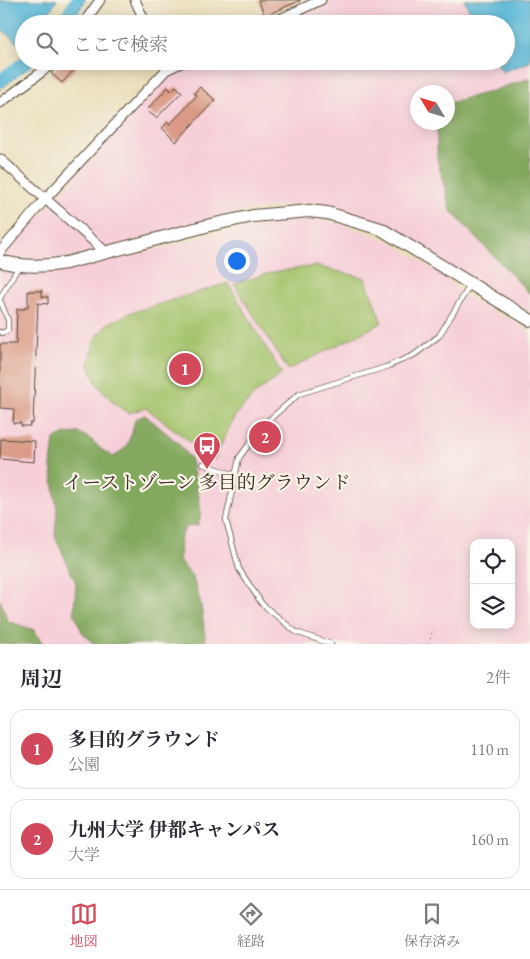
<!DOCTYPE html>
<html lang="ja">
<meta charset="utf-8">
<style>
:root{--surface:#fff;--page:#f2f2f3;--text:#2b2b33;--muted:#7c7c81;--line:#e1e1e2;--accent:#d1495b}
body{margin:0;font-family:"EB Garamond","Noto Serif JP",serif;background:var(--page);color:var(--text)}
.controls{position:absolute;right:15px;bottom:15px;display:grid;overflow:hidden;border-radius:10px;box-shadow:0 2px 12px #0003}
.controls button{width:45px;height:45px;display:grid;place-items:center;padding:0;border:0;border-bottom:1px solid var(--line);background:var(--surface);color:var(--text);font:25px sans-serif}
.compass{position:absolute;left:410px;top:85px;width:45px;height:45px;border-radius:50%;background:var(--surface);box-shadow:0 2px 12px #0003;rotate:308deg}
.you{position:absolute;left:236px;top:260px;width:18px;height:18px;margin:-12px;border:4px solid #fff;border-radius:50%;background:#1a73e8;box-shadow:0 0 0 8px #1a73e833}
.badge{display:grid;place-items:center;width:32px;height:32px;border-radius:50%;background:var(--accent);color:#fff;font-size:16px;font-weight:700}
.pin{position:absolute;translate:-50% -50%;border:2px solid #fff;box-shadow:0 1px 5px #0006}
.list{margin:0;padding:0;list-style:none}
h2{display:flex;justify-content:space-between;align-items:center;height:65px;margin:0;padding:0 20px;font-size:21px}
h2 small{font-size:16px;font-weight:400;color:var(--muted)}
.list li{display:grid;grid-template-columns:32px 1fr auto;gap:15px;align-items:center;box-sizing:border-box;height:80px;margin:0 10px 10px;padding:0 10px;border:1px solid var(--line);border-radius:15px}
.list b{display:block;font-size:19px;white-space:nowrap}
.list p{margin:0;font-size:16px;white-space:nowrap;color:var(--muted)}
.list em{font-size:16px;font-style:normal;color:var(--muted)}
.icon{flex:none;width:28px;height:28px;fill:none;stroke:currentColor;stroke-width:2;stroke-linecap:round;stroke-linejoin:round}
.map{position:relative;flex:none;width:530px;height:644px;overflow:hidden}
.search{position:absolute;background:var(--surface);box-shadow:0 2px 12px #0003;left:15px;right:15px;top:15px;height:55px;display:flex;align-items:center;gap:12px;box-sizing:border-box;padding:0 18px;border-radius:28px;color:var(--muted);font-size:19px}
.sheet{height:245px;background:var(--surface)}
nav{display:flex;justify-content:space-around;align-items:center;box-sizing:border-box;height:70px;border-top:1px solid var(--line);background:var(--surface);font-size:14px;color:var(--muted)}
nav a{display:grid;justify-items:center;gap:2px}
nav .on{color:var(--accent)}
.map>svg:first-child{display:block}
.built{fill:#f6cfd8;fill-rule:evenodd}
.green{fill:#a4c36a;stroke:#707644}
.forest{fill:#83a95e;stroke:#5f6a3e}
.water{fill:#5ab8d8;stroke:#4a717b}
.lines{fill:none;stroke-linecap:round;stroke-linejoin:round}
.river{stroke:#5ab8d8;stroke-width:14}
.building{fill:#d99984}
.lane-casing{stroke:#554536;stroke-width:6}
.street-casing{stroke:#554536;stroke-width:11}
.secondary-casing{stroke:#554536;stroke-width:14}
.path{stroke:#554536;stroke-width:1;stroke-dasharray:1 4;stroke-linecap:butt}
.lane{stroke:#fff;stroke-width:4.5}
.street{stroke:#fff;stroke-width:9}
.secondary{stroke:#fff;stroke-width:12}
.labels{text-anchor:middle;dominant-baseline:central;stroke-width:4.5;stroke-linejoin:round;paint-order:stroke}
.poi-label{font-size:19px;fill:#3b2a1e;stroke:#f7f3e8}
</style>
<div class="map">
<svg width="530" height="644" viewBox="0 0 530 644">
<rect width="100%" height="100%" fill="#f7f3e8"/>
<filter id="ink" filterUnits="userSpaceOnUse"><feTurbulence type="fractalNoise" baseFrequency=".02" numOctaves="2"/><feDisplacementMap in="SourceGraphic" scale="10" xChannelSelector="R" yChannelSelector="G"/><feConvolveMatrix kernelMatrix="1 2 1 2 8 2 1 2 1" color-interpolation-filters="sRGB"/></filter>
<filter id="wash" filterUnits="userSpaceOnUse"><feTurbulence type="fractalNoise" baseFrequency=".0096" numOctaves="4" result="noise"/><feDisplacementMap in="SourceGraphic" scale="20" xChannelSelector="R" yChannelSelector="G"/><feGaussianBlur stdDeviation="1.12" result="paint"/><feColorMatrix in="noise" values="0 0 0 0 0 0 0 0 0 0 0 0 0 0 0 0 0 1.4 0 .05"/><feComposite in="paint" operator="in"/></filter>
<g filter="url(#wash)">
<rect width="100%" height="100%" fill="#eadfbb"/>
<g class="built">
<path d="M334,0h196v313l-160,-93 -34,-13 -20,-5 -57,7 -41,8 -119,34 -38,8 -29,2 -29,-5 166,-182 29,-13h308v-37h-225zM418,92h30v30h-30z"/>
<path d="M301,218l19,1 22,5 47,17 50,31 26,23 34,20 17,6 14,11v312h-530v-374l14,4h33l16,-2 49,-13 4,1 102,-27 33,-5 20,-6zM474,543h37v82h-37z"/>
</g>
<g class="green">
<polygon points="316,266 365,278 382,323 288,370 234,284 273,272"/>
<polygon points="228,283 282,374 255,394 235,416 214,460 146,408 129,413 116,405 96,383 89,364 94,341 107,324 130,313"/>
</g>
<g class="forest">
<polygon points="530,78 530,294 451,211 437,158 437,123 448,122 448,106 449,103 489,92"/>
<polygon points="145,415 178,443 190,458 198,491 201,513 198,525 186,527 181,536 179,560 193,578 201,605 206,644 94,644 82,632 74,612 76,583 55,536 57,510 51,466 54,440 65,434 79,433 92,440 102,450 114,457 126,447 132,433 135,419"/>
<polygon points="0,600 8,621 34,630 43,644 0,644"/>
</g>
<g class="water">
<polygon points="0,0 57,0 48,14 41,24 24,24 24,42 20,45 0,28"/>
<polygon points="464,0 530,0 530,62 502,72 496,61 506,61 506,24 477,24"/>
</g>
<g class="lines">
<g class="river">
<polyline points="62,24 78,0"/>
<polyline points="0,81 27,61"/>
</g>
</g>
<g id="blocks">
<g class="building">
<polygon points="258,0 301,0 265,16"/>
<polygon points="62,61 82,61 62,83 51,73"/>
<polygon points="176,86 182,92 156,118 153,115 152,115 147,110 168,87 171,91"/>
<polygon points="200,87 215,100 176,142 162,128 168,122 170,124 181,113 197,95 194,93"/>
<polygon points="28,291 42,291 42,297 48,297 48,304 38,303 33,423 30,423 30,426 21,426 21,423 13,423 14,409 0,408 0,344 16,344 17,309 25,309 25,307 28,307"/>
<polygon points="1,439 35,441 34,462 0,459"/>
</g>
</g>
</g>
<g filter="url(#ink)">
<use href="#blocks" fill-opacity="0" stroke="#554536" stroke-width="1"/>
<g class="lines">
<defs>
<g id="lane">
<polyline points="0,298 19,266"/>
<polyline points="0,300 8,320 8,330 2,333 0,332"/>
<polyline points="203,464 235,475"/>
<polyline points="331,644 296,632 262,604 239,569 226,520 239,458 263,425 299,394 386,367 414,355 439,336 470,285"/>
</g>
<g id="street">
<polyline points="135,0 146,24"/>
<polyline points="83,24 100,0"/>
<polyline points="269,24 321,0"/>
<polyline points="0,103 43,71 54,61"/>
<polyline points="0,159 107,253"/>
<polyline points="0,252 46,198 166,70 185,61"/>
</g>
<path id="secondary" d="M0,261c21,6 44,6 66,2l144,-38 43,-9 56,-5 18,2 54,16 149,91"/>
</defs>
<use href="#lane" class="lane-casing"/>
<use href="#street" class="street-casing"/>
<use href="#secondary" class="secondary-casing"/>
<g class="path">
<polyline points="72,24 85,0"/>
<polyline points="0,91 38,61"/>
<polyline points="429,644 433,629"/>
</g>
<use href="#lane" class="lane"/>
<use href="#street" class="street"/>
<use href="#secondary" class="secondary"/>
</g>
</g>
<defs>
<symbol id="bus-pin" viewBox="-11 -11 22 30"><path d="M0 17L-7.5 6A9.5 9.5 0 1 1 7.5 6Z" fill="#d1495b" stroke="#f7f3e8"/><path d="M-5-6H5V4H4V6H2V4H-2V6H-4V4H-5ZM-3.5-4V0h7V-4ZM-3.5 1.2v1.5H-2V1.2ZM2 1.2v1.5H3.5V1.2Z" fill="#fff"/></symbol>
</defs>
<g fill-rule="evenodd">
<use href="#bus-pin" x="191" y="430" width="32" height="43"/>
</g>
<g class="labels">
<g class="poi-label">
<text x="207" y="482">イーストゾーン 多目的グラウンド</text>
</g>
</g>
</svg>
<div class="controls">
<button><svg class="icon" aria-label="locate" viewBox="0 0 24 24"><circle cx="12" cy="12" r="6"/><path d="M12 2v4M12 18v4M2 12h4M18 12h4"/></svg></button>
<button><svg class="icon" aria-label="layers" viewBox="0 0 24 24"><path d="M12 4l9 5-9 5-9-5zM3 14l9 5 9-5"/></svg></button>
</div>
<svg class="compass" viewBox="-18 -18 36 36"><path d="M0-13l5 13h-10z" fill="#e53935"/><path d="M0 13l5-13h-10z" fill="#7c7c81"/></svg>
<div class="you"></div>
<div class="pin badge" style="left:185px;top:369px">1</div>
<div class="pin badge" style="left:265px;top:437px">2</div>
<div class="search"><svg class="icon" aria-label="search" viewBox="0 0 24 24"><circle cx="10" cy="10" r="6"/><path d="M15 15l6 6"/></svg>ここで検索</div>
</div>
<section class="sheet">
<h2>周辺<small>2件</small></h2>
<ul class="list">
<li><span class="badge">1</span><div><b>多目的グラウンド</b><p>公園</p></div><em>110 m</em></li>
<li><span class="badge">2</span><div><b>九州大学 伊都キャンパス</b><p>大学</p></div><em>160 m</em></li>
</ul>
</section>
<nav>
<a class="on"><svg class="icon" aria-label="map" viewBox="0 0 24 24"><path d="M3 6l6-2 6 2 6-2v14l-6 2-6-2-6 2zM9 4v14M15 6v14"/></svg>地図</a>
<a><svg class="icon" aria-label="directions" viewBox="0 0 24 24"><path d="M12 3l9 9-9 9-9-9zM9 14v-3h6M13 9l2 2-2 2"/></svg>経路</a>
<a><svg class="icon" aria-label="saved" viewBox="0 0 24 24"><path d="M7 4h10v16l-5-4-5 4z"/></svg>保存済み</a>
</nav>
